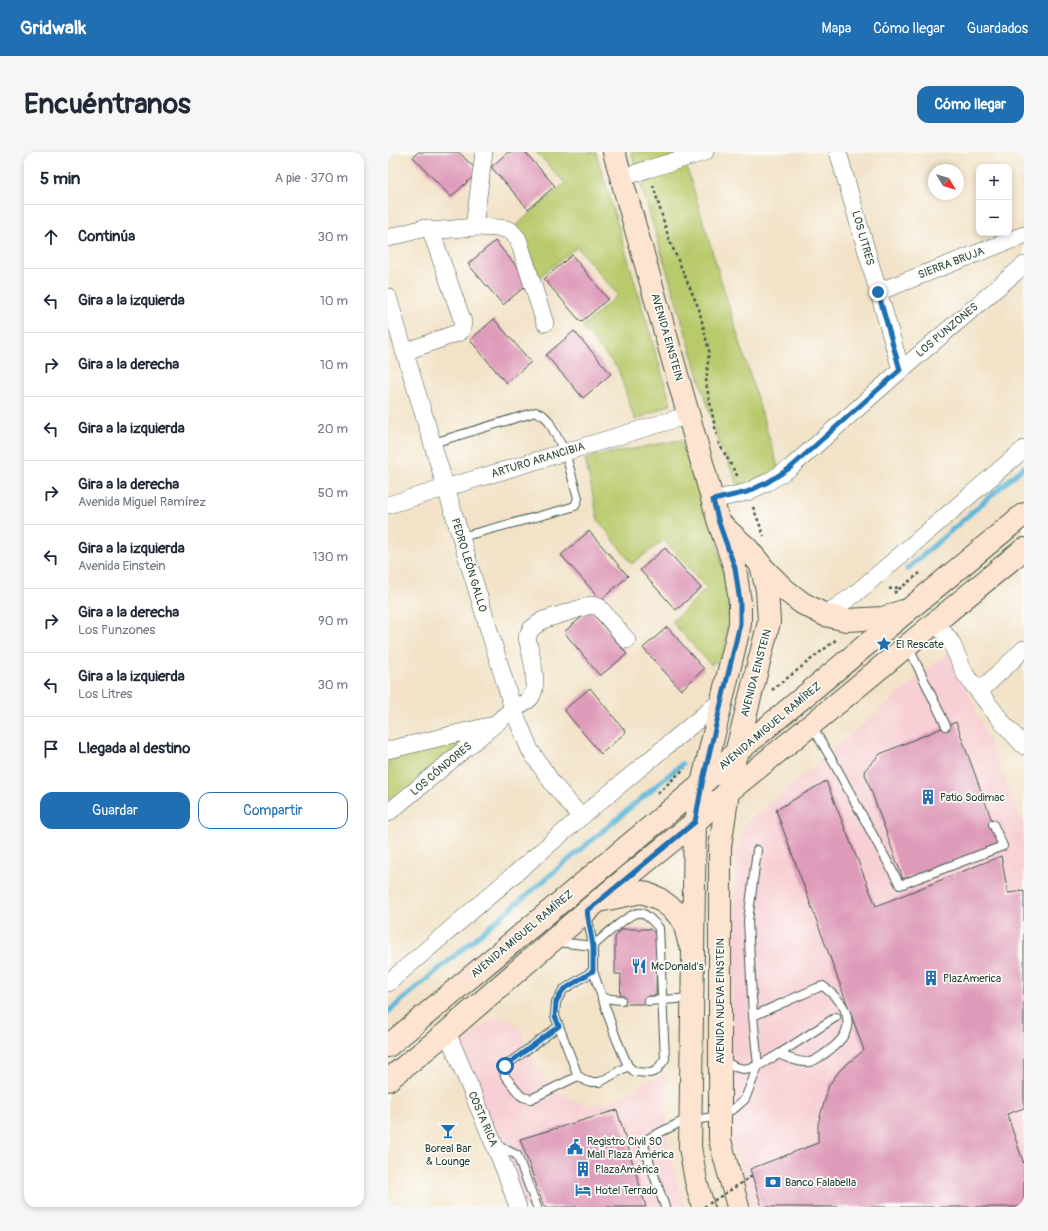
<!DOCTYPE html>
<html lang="es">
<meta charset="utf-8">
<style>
:root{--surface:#fff;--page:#f6f6f7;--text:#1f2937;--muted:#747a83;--line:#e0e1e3;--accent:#1f6fb2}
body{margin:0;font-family:Pangolin,sans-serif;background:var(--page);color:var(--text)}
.controls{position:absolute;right:12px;top:12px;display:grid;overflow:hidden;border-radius:8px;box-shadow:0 2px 6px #0003}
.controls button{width:36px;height:36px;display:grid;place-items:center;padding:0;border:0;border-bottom:1px solid var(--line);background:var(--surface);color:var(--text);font:20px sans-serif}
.compass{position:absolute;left:540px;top:12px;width:36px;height:36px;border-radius:50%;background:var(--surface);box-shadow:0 2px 6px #0003;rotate:128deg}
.stop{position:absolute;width:12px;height:12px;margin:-9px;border:3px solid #1f6fb2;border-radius:50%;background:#fff}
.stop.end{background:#1f6fb2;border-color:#fff;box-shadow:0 1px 4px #0008}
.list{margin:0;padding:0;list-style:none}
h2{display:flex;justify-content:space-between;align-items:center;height:52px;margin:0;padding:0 16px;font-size:17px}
h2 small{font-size:13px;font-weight:400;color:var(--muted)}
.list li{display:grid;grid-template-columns:26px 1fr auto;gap:12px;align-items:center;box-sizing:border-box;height:64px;padding:0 16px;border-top:1px solid var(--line)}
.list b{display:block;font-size:15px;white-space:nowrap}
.list p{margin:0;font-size:13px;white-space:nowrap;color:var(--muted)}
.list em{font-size:13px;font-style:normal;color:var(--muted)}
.actions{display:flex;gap:8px;padding:12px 16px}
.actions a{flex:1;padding:9px 0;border:1px solid var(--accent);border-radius:12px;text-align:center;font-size:14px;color:var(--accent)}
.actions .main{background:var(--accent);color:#fff}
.icon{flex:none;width:22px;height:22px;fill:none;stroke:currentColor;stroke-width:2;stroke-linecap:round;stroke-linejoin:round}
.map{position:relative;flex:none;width:636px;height:1055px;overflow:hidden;border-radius:12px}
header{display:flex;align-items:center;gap:24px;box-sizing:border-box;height:56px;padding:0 20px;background:var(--accent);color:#fff}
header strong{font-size:19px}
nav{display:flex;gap:22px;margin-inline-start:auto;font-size:14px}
.intro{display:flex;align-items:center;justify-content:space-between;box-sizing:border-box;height:96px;padding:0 24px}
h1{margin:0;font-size:28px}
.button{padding:10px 18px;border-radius:12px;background:var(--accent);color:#fff;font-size:14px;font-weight:700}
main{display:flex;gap:24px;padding:0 24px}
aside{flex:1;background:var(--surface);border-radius:12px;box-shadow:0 2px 6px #0003}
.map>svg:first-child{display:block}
.built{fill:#f7cfd4}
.green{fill:#b9ca6d;stroke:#6c8450}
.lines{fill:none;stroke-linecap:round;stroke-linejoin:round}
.stream{stroke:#5bb8d9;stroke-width:5}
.building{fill:#de9ab9}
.lane-casing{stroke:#3f564a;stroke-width:10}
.street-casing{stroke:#3f564a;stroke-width:18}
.secondary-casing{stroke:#3f564a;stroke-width:24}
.path{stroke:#3f564a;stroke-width:2.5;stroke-dasharray:3 3;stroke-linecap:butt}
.lane{stroke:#fff;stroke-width:8}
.street{stroke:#fff;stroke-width:17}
.secondary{stroke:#fde4d0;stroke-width:22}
.path-bridge{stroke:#3f564a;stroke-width:2.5;stroke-dasharray:3 3;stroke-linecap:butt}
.route{stroke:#1f6fb2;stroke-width:5}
.labels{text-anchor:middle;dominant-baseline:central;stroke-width:3.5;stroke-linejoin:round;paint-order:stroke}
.street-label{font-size:11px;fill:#1f3d34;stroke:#fdfcf7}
.poi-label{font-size:11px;fill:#1f3d34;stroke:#fdfcf7;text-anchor:start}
</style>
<header>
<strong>Gridwalk</strong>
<nav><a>Mapa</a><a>Cómo llegar</a><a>Guardados</a></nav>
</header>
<div class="intro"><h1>Encuéntranos</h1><a class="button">Cómo llegar</a></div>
<main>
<aside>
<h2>5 min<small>A pie · 370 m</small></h2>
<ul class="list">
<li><svg class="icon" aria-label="ahead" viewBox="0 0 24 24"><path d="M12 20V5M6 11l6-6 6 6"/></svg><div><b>Continúa</b></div><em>30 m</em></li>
<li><svg class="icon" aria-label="left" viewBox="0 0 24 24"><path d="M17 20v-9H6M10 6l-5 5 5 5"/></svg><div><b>Gira a la izquierda</b></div><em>10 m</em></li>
<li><svg class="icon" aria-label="right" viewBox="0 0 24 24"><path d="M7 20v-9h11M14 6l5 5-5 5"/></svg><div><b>Gira a la derecha</b></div><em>10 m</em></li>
<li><svg class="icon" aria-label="left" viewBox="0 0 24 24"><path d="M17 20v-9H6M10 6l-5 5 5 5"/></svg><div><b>Gira a la izquierda</b></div><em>20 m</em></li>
<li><svg class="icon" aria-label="right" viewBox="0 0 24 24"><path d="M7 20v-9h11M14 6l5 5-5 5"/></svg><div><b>Gira a la derecha</b><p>Avenida Miguel Ramírez</p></div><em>50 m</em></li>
<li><svg class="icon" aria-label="left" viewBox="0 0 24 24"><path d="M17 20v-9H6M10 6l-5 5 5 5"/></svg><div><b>Gira a la izquierda</b><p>Avenida Einstein</p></div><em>130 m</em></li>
<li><svg class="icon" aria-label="right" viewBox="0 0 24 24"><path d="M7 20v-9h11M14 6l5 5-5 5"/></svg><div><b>Gira a la derecha</b><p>Los Punzones</p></div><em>90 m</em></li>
<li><svg class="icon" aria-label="left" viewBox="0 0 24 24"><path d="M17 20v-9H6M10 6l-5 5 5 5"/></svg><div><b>Gira a la izquierda</b><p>Los Litres</p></div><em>30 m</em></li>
<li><svg class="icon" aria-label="arrive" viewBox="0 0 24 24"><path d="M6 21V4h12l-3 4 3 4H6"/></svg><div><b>Llegada al destino</b></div></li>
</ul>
<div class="actions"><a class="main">Guardar</a><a>Compartir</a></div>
</aside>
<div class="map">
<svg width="636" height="1055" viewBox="0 0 636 1055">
<rect width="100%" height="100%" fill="#fdfcf7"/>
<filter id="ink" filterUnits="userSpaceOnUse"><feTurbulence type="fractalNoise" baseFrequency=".025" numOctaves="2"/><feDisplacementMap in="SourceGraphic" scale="8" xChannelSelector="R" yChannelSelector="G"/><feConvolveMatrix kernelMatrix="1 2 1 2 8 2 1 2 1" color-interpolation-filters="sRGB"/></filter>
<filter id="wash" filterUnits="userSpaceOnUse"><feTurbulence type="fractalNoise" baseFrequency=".012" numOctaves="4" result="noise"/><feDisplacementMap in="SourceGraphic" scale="16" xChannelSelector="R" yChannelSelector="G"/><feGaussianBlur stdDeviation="0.9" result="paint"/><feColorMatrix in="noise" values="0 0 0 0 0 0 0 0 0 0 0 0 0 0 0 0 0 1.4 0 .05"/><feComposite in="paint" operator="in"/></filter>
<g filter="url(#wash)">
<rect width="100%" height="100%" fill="#f2e2c7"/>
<g class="built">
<polygon points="563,498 636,674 636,1055 363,1055 340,972 348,701 356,673"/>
<polygon points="113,866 120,867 128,873 134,881 147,912 158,928 169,939 183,948 201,953 218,952 279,919 278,957 280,989 286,1017 297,1055 133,1055 66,899 104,867"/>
</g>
<g class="green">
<polygon points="148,0 208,0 283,252 247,268 230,217 194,175 230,143 189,95 151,125 116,84 177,31"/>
<polygon points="243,0 294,0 391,318 353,339 331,291"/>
<polygon points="292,288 325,372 341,449 337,503 323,513 284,470 319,436 276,388 244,412 210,368 197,306"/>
<polygon points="102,569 0,654 0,600"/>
</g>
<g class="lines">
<g class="stream">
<polyline points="519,417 636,315"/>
<polyline points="0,860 294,612"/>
</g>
</g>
<g id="blocks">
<g class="building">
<polygon points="30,0 71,0 90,20 63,45 25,5"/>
<polygon points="120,0 137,0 167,34 140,57 103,15"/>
<polygon points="107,89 142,130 115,153 80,112"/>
<polygon points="184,103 220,147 193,170 156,127"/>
<polygon points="106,167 143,210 118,231 82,188"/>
<polygon points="186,179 223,222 195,246 158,203"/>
<polygon points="201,379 240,424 213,448 173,403"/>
<polygon points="277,396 313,436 288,458 252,418"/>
<polygon points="202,458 239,502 212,524 176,480"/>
<polygon points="279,475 316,517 293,538 255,496"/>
<polygon points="202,536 238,580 213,602 176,558"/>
<polygon points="568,570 612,691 515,727 476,619 492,602"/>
<polygon points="438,629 488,754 613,704 620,741 636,739 636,956 619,962 636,1012 636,1055 374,1055 362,1017 430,991 430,972 441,933 452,918 476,898 388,658"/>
<polygon points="234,777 262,777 269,783 268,844 260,844 260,852 232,852 233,822 227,822 227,785"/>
<polygon points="229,958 258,1055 156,1055 132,987"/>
</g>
</g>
</g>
<g filter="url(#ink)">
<use href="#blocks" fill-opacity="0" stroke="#3f564a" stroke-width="1"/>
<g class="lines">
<defs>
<g id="lane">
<polyline points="45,291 148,260 155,263 160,268 177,300 190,346 187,354 174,358 73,385"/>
<polyline points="520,494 558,574"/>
<polyline points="424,574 447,613 512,733 615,694 605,672"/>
<path d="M169,790l36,4c8,-7 37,-34 46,-33 8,0 15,10 20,15l6,131 -9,12 -6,2 -15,-1 -7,-6 -12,-28 -23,-67v-25l-6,-32"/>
<polyline points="205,819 175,838 168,850 167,864 190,924 200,930 212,930 240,914"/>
<polyline points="214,846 233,848"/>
<polyline points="260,849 303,846"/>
<path d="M365,864l64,-28 6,-2c7,6 17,14 21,22 10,21 -2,33 -17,44 -6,4 -11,9 -18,10 -10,1 -21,-4 -30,-8"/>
<polyline points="171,874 117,914 116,919 117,924 132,943 135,945 143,947 190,924"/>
<polyline points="334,908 347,915 356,917 370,914 391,902 448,865"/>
<polyline points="108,993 129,1003 149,1055"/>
<polyline points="277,1055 256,994 261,986 293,970 332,964 347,956 357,947 370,914 365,864 360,769 369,698"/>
</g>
<g id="street">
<polyline points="450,0 513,218"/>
<polyline points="233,26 260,17 317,0"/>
<polyline points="86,75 96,0"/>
<polyline points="43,79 86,75 112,76 122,78 130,87 157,171"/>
<polyline points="0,86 36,76 40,77 43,79 75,170 74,176 72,180 16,200"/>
<polyline points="490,140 636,83"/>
<polyline points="0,145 125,557 142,598 165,632 193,665"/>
<polyline points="325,348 359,340 380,330 402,316 513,218 636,113"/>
<polyline points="0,353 301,263"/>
<polyline points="437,463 467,442 636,297"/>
<polyline points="548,470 563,490 577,522 615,571 636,594"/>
<polyline points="591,540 636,497"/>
<polyline points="0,598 101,574"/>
<path d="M0,661l125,-104c5,-3 15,-7 18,-12 9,-15 -1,-44 -4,-60l4,-8 12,-9 48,-15 8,2 28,33"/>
<polyline points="0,831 193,665 335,547"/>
<polyline points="59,880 116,1016 130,1055"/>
</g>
<g id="secondary">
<polyline points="226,0 331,371 347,416 352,450 352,472 314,632 307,670 302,995 308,1029 315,1055"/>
<polyline points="334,373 359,396 373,413 379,438 381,470 348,601 340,640 332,695 332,988 350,1055"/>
<polyline points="373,414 396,437 414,451 437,463 459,468 495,466 515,459"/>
<polyline points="215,748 254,740 270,746 286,758 296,770 301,790"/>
<polyline points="0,894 314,632 348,601 636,362"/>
<polyline points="0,928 59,880 210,749 307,670 340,640 423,573 636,397"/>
</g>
</defs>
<use href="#lane" class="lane-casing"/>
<use href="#street" class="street-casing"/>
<use href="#secondary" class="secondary-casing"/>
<g class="path">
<polyline points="265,33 281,87 311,157 321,199 318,231 329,285"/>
<polyline points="330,290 350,325"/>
<polyline points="365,355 376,384"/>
<polyline points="501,437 512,435"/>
<polyline points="506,441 532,421"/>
<polyline points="384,538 449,487"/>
<polyline points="270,641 297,616"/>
</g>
<use href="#lane" class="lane"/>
<use href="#street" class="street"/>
<use href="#secondary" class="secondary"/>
<polyline class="path-bridge" points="316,1055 364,1024"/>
</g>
</g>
<g class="lines" filter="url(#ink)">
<polyline class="route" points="117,914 171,874 167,864 168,850 175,838 205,819 205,794 199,759 307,670 314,632 352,472 352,450 347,416 331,371 325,348 359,340 380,330 402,316 512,218 490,140"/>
</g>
<defs>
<symbol id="sight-bare" viewBox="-9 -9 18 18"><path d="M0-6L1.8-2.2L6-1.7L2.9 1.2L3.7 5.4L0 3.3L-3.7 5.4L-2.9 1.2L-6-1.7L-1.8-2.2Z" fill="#1f6fb2" stroke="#fdfcf7" stroke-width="2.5" paint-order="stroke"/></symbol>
<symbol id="building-bare" viewBox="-9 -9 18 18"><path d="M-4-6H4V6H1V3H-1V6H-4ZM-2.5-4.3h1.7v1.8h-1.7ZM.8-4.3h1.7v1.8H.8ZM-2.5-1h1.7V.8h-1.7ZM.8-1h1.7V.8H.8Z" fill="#1f6fb2" stroke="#fdfcf7" stroke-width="2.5" paint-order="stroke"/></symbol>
<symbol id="restaurant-bare" viewBox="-9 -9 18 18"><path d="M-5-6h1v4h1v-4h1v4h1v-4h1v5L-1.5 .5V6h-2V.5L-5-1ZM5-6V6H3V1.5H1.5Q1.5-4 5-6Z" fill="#1f6fb2" stroke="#fdfcf7" stroke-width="2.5" paint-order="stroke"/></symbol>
<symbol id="bar-bare" viewBox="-9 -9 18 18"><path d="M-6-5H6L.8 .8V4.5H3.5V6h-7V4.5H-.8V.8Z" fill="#1f6fb2" stroke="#fdfcf7" stroke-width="2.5" paint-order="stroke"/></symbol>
<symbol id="civic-bare" viewBox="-9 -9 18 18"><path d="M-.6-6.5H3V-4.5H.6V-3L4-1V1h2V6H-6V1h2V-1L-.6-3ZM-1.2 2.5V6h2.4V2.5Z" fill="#1f6fb2" stroke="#fdfcf7" stroke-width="2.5" paint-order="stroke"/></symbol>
<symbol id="bank-bare" viewBox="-9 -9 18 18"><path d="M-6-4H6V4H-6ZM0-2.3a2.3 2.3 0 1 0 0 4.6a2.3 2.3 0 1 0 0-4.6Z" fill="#1f6fb2" stroke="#fdfcf7" stroke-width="2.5" paint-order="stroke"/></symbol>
<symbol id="hotel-bare" viewBox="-9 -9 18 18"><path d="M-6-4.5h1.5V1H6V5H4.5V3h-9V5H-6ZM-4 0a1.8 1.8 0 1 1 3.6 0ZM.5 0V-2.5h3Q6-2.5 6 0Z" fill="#1f6fb2" stroke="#fdfcf7" stroke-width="2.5" paint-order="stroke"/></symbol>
</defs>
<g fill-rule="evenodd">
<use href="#sight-bare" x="485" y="481" width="22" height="22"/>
<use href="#building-bare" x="529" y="634" width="22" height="22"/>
<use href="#restaurant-bare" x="240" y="803" width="22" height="22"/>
<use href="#building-bare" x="532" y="815" width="22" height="22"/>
<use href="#bar-bare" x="49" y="968" width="22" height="22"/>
<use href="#civic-bare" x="176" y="984" width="22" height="22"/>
<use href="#building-bare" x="184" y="1006" width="22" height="22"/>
<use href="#bank-bare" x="374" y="1019" width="22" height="22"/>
<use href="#hotel-bare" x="184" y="1027" width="22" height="22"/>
</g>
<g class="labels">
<g class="street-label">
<text transform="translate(475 86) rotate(74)">LOS LITRES</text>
<text transform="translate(563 111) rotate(-21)">SIERRA BRUJA</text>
<text transform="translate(559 178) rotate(-40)">LOS PUNZONES</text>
<text transform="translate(279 185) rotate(74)">AVENIDA EINSTEIN</text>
<text transform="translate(150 308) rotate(-17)">ARTURO ARANCIBIA</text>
<text transform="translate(81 413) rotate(73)">PEDRO LEÓN GALLO</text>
<text transform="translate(368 521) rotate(-75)">AVENIDA EINSTEIN</text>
<text transform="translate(382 574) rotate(-40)">AVENIDA MIGUEL RAMÍREZ</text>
<text transform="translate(53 617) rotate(-40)">LOS CÓNDORES</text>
<text transform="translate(134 782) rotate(-40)">AVENIDA MIGUEL RAMÍREZ</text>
<text transform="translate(332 849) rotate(-90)">AVENIDA NUEVA EINSTEIN</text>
<text transform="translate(95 967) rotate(67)">COSTA RICA</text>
</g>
<g class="poi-label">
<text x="508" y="492">El Rescate</text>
<text x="552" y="645">Patio Sodimac</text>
<text x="263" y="814">McDonald's</text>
<text x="555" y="826">PlazAmerica</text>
<text x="199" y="989">Registro Civil SO<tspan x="199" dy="13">Mall Plaza América</tspan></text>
<text x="60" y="996" text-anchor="middle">Boreal Bar<tspan x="60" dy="13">&amp; Lounge</tspan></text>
<text x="207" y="1017">PlazaAmérica</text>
<text x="397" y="1030">Banco Falabella</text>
<text x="207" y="1038">Hotel Terrado</text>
</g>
</g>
</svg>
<div class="controls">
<button>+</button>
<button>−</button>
</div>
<svg class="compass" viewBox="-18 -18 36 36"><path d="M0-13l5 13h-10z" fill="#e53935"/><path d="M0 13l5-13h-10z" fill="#747a83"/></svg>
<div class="stop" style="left:117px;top:914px"></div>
<div class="stop end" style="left:490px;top:140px"></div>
</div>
</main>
